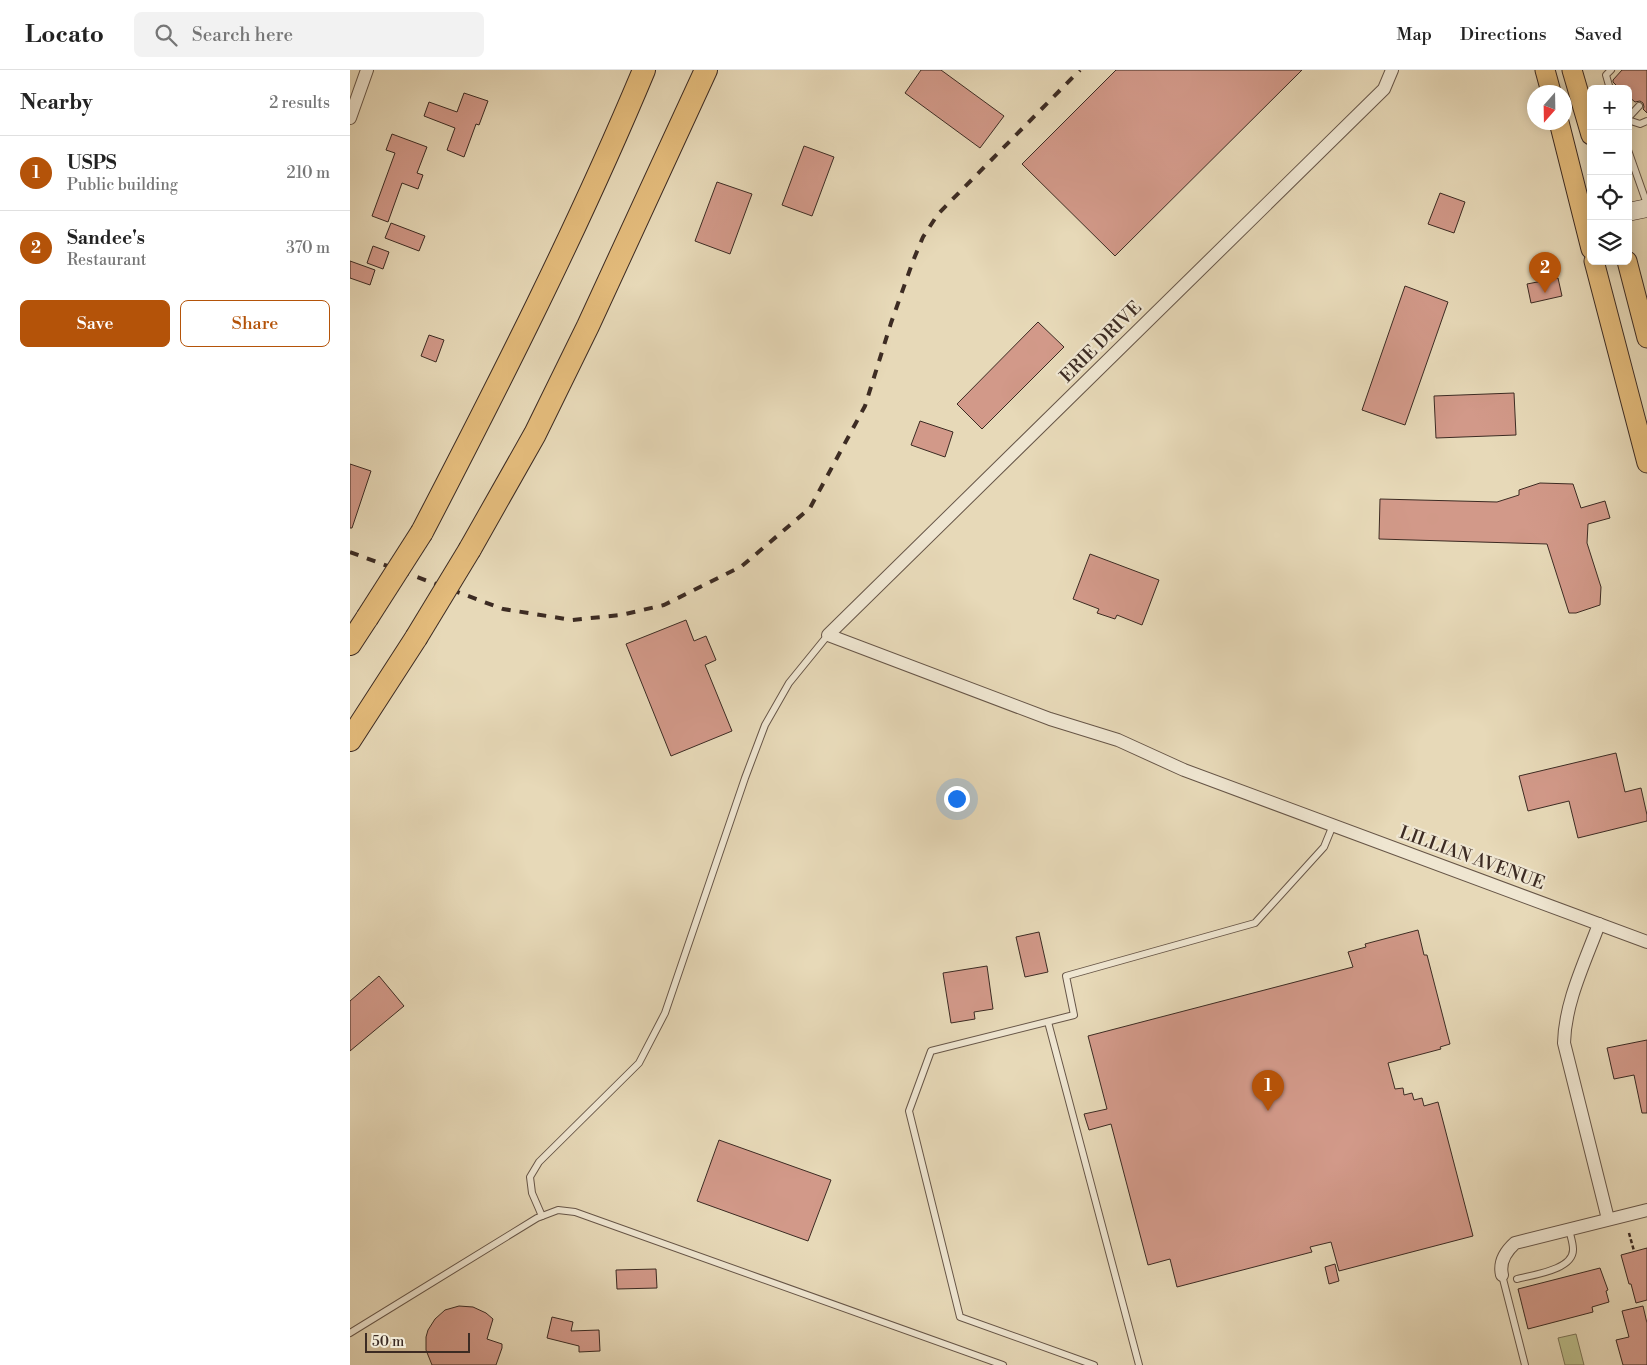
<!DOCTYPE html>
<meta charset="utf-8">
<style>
:root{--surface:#fff;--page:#f2f2f2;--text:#222;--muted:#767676;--line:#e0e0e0;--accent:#b45309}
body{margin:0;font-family:"Libre Bodoni",serif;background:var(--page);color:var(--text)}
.controls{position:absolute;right:15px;top:15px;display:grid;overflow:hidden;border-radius:8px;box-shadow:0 2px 12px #0003}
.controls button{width:45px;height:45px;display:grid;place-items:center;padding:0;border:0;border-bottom:1px solid var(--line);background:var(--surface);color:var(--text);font:25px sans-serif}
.compass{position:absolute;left:1177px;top:15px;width:45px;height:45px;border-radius:50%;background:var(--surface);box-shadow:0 2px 12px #0003;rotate:200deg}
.scale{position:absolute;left:15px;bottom:12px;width:105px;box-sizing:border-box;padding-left:5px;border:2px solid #3c2b23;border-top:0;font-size:14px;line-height:18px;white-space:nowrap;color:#3c2b23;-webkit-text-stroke:4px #efe6d1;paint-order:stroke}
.you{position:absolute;left:606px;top:728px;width:18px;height:18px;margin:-12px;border:4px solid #fff;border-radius:50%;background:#1a73e8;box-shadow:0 0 0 8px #1a73e833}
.badge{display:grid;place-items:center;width:32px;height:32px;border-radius:50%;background:var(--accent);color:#fff;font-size:16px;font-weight:700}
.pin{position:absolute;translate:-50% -41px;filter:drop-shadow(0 1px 2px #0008)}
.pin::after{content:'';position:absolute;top:26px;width:18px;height:15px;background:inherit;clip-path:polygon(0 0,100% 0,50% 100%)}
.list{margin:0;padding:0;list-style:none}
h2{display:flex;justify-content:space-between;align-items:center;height:65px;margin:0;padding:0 20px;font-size:21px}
h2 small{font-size:16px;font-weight:400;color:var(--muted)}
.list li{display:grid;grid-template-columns:32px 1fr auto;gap:15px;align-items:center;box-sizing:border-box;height:75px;padding:0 20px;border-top:1px solid var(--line)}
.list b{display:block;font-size:19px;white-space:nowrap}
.list p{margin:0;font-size:16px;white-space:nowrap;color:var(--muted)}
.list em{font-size:16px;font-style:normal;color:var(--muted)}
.actions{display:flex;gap:10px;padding:15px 20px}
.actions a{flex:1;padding:11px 0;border:1px solid var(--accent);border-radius:8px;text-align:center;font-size:18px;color:var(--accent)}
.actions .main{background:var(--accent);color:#fff}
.icon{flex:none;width:28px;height:28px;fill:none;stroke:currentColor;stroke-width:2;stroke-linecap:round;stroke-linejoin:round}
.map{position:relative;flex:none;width:1297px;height:1295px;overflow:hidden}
header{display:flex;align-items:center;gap:30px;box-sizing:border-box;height:70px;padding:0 25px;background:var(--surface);border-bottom:1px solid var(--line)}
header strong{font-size:24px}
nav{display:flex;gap:28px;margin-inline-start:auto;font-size:18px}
.search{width:350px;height:45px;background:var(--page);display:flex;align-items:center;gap:12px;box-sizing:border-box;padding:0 18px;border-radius:8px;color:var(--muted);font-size:19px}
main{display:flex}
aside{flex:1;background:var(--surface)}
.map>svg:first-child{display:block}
.green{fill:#bbbe8b;stroke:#7c7457}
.building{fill:#d29989;stroke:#3c2b23}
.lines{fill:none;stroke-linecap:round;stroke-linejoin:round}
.lane-casing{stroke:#675648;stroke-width:8}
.street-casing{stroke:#675648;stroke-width:14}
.secondary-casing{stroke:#3c2b23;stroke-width:19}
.primary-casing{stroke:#3c2b23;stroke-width:21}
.highway-casing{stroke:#3c2b23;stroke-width:24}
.path{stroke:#3c2b23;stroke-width:2.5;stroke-dasharray:4 2.5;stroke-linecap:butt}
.lane{stroke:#efe6d1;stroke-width:6}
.street{stroke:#efe6d1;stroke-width:12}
.secondary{stroke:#efe6d1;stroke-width:18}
.primary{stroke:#e4bc7c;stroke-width:19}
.highway{stroke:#e4bc7c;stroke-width:22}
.rail{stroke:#3c2b23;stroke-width:4;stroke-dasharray:9 9;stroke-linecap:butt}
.highway-bridge-casing{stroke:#3c2b23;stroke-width:24;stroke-linecap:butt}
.highway-bridge{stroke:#e4bc7c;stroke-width:22}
.labels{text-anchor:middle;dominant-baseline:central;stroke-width:4.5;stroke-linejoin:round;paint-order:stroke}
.street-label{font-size:18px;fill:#3c2b23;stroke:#efe6d1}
</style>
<header>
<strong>Locato</strong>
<div class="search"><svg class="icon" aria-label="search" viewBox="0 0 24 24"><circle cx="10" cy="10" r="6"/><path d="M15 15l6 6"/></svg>Search here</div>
<nav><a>Map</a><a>Directions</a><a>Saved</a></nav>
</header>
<main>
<aside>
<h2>Nearby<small>2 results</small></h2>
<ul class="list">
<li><span class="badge">1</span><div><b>USPS</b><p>Public building</p></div><em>210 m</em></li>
<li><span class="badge">2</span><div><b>Sandee's</b><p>Restaurant</p></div><em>370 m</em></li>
</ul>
<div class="actions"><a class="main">Save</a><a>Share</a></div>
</aside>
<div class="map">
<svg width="1297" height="1295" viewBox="0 0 1297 1295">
<rect width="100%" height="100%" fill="#e7d9b8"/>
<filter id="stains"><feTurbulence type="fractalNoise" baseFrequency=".004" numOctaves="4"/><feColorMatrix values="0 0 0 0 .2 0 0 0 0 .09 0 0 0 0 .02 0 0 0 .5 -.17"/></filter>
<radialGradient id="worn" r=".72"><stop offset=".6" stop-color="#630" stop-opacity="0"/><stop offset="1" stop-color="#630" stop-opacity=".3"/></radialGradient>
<polygon class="green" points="1226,1264 1234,1295 1215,1295 1208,1268"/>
<g class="building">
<polygon points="571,0 591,0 654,46 630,78 555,23"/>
<polygon points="766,0 952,0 765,186 672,94"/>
<polygon points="1272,0 1297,0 1297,43 1293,39 1294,37 1293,33 1290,31 1285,32 1278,26 1278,19 1270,19 1263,12 1263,10"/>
<polygon points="114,23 138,31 129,55 126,54 114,87 97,80 105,58 74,46 79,32 107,42"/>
<polygon points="42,64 77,77 67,103 73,105 68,119 52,113 38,152 22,146 45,83 36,80"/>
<polygon points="454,76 484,87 462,146 432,135"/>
<polygon points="367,112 402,124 380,184 345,171"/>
<polygon points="1090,123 1115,132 1104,163 1078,154"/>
<polygon points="41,153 75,166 69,181 35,168"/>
<polygon points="23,176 39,182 33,199 17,193"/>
<polygon points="0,191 25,200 20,215 0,208"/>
<polygon points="1208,208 1212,226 1181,233 1177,214"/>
<polygon points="1055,216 1098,232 1055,355 1012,340"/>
<polygon points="688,252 714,277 632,359 607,334"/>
<polygon points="79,265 94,270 86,292 71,286"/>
<polygon points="1164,323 1166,365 1086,368 1084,326"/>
<polygon points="570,351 603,362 595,387 561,375"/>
<polygon points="0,394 21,401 2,458 0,458"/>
<polygon points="1190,413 1223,414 1231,438 1255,431 1260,448 1238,454 1237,473 1251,517 1250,535 1226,543 1219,543 1197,474 1029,469 1030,429 1147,432 1169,425 1169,420"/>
<polygon points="740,484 809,510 792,555 767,545 765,549 747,543 749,539 723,529"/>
<polygon points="336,550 344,571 356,566 366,590 355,595 382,661 321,686 276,574"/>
<polygon points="1266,683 1275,722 1291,718 1297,745 1297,751 1228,768 1219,731 1178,741 1169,706"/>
<polygon points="1068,860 1074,885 1077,885 1100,974 1090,977 1091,979 1038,993 1045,1019 1053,1018 1054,1025 1062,1023 1064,1030 1072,1028 1074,1036 1088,1032 1123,1166 989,1201 981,1172 960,1177 962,1182 827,1217 820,1189 798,1195 761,1054 739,1060 734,1044 757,1039 738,966 1003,897 998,882 1016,877 1015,874"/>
<polygon points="689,862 698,902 675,907 666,867"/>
<polygon points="637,896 643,939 624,942 625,949 601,953 593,903"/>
<polygon points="29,906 54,936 0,981 0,931"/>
<polygon points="1297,970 1297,1043 1292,1043 1284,1005 1264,1009 1257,978"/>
<polygon points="369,1070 481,1110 458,1171 347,1131"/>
<polygon points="1297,1178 1297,1230 1286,1233 1281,1214 1279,1214 1271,1185"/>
<polygon points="985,1194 989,1211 979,1214 975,1197"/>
<polygon points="1250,1198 1258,1220 1256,1221 1259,1232 1242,1237 1243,1242 1178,1259 1168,1219"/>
<polygon points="306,1199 307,1218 267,1219 266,1200"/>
<polygon points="109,1236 123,1237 136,1243 143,1249 137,1269 152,1274 152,1278 146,1295 82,1295 76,1280 76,1267 78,1260 85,1249 95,1240"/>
<polygon points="1293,1236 1297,1253 1297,1295 1273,1295 1266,1270 1279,1267 1272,1241"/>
<polygon points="202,1247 223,1252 221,1261 249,1260 250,1281 229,1282 229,1276 197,1268"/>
</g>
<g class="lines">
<defs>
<g id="lane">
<polyline points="1260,19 1256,5 1261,0"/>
<polyline points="1278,48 1289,36"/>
<polyline points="1278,50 1290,54 1297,51"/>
<polyline points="1278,80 1297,134"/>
<polyline points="698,952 789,1295"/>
<polyline points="192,1146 182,1123 180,1107 189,1092 289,993 315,943 395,708 415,655 439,613 478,565"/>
<polyline points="1152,1205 1175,1295"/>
<path d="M1167,1209c15,-4 57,-9 56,-30 0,-7 -3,-14 -4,-20"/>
<polyline points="0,1263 187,1148 208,1140 225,1142 653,1295"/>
<polyline points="744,1295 610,1247 559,1041 581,981 724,945 716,906 905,853 974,777 983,755"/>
</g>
<g id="street">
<polyline points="1042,0 1034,19 478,565 700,649 768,670 834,700 1297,872"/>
<polyline points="0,48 17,0"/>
<path d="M1249,854c-14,38 -34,78 -35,119l44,176"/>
<path d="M1152,1205c-3,-13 3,-23 13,-32l132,-33"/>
</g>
<polyline id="secondary" points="1278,142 1297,138"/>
<g id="primary">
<polyline points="1195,0 1201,22"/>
<polyline points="1222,0 1241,65"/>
<polyline points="1209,52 1241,179"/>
<polyline points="1244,191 1297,393"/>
<polyline points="1277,191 1297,268"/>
</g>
<g id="highway">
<path d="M72,462c79,-152 156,-304 222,-462"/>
<polyline points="120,479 185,364 238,256 356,0"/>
<polyline points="0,574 17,548"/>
<polyline points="0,670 66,568"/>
</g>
</defs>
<use href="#lane" class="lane-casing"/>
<use href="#street" class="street-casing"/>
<use href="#secondary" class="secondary-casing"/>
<use href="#primary" class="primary-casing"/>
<use href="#highway" class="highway-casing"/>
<polyline class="path" points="1279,1163 1284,1181"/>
<use href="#lane" class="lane"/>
<use href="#street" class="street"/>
<use href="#secondary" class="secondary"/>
<use href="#primary" class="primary"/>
<use href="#highway" class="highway"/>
<polyline class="rail" points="0,482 153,539 222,550 271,545 314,535 392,496 460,438 515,336 541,253 563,191 573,167 588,144 730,0"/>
<defs>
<g id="highway-bridge">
<polyline points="17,548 72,462"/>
<polyline points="66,568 120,479"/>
</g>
</defs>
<use href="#highway-bridge" class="highway-bridge-casing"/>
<use href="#highway-bridge" class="highway-bridge"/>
</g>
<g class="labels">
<g class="street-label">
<text transform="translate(751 272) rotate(-45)">ERIE DRIVE</text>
<text transform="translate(1122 788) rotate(20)">LILLIAN AVENUE</text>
</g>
</g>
<rect width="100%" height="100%" filter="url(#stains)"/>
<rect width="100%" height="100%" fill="url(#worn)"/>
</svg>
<div class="controls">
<button>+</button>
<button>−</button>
<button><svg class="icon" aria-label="locate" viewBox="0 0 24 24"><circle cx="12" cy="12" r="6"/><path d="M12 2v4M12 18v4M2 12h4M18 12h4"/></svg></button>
<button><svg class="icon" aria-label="layers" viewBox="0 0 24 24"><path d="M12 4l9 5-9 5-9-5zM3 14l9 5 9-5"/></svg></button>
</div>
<svg class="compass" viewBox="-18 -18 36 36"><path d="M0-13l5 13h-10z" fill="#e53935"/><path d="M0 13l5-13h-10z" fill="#767676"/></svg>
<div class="scale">50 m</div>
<div class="you"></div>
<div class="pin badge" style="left:918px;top:1041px">1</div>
<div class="pin badge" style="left:1195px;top:223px">2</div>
</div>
</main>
